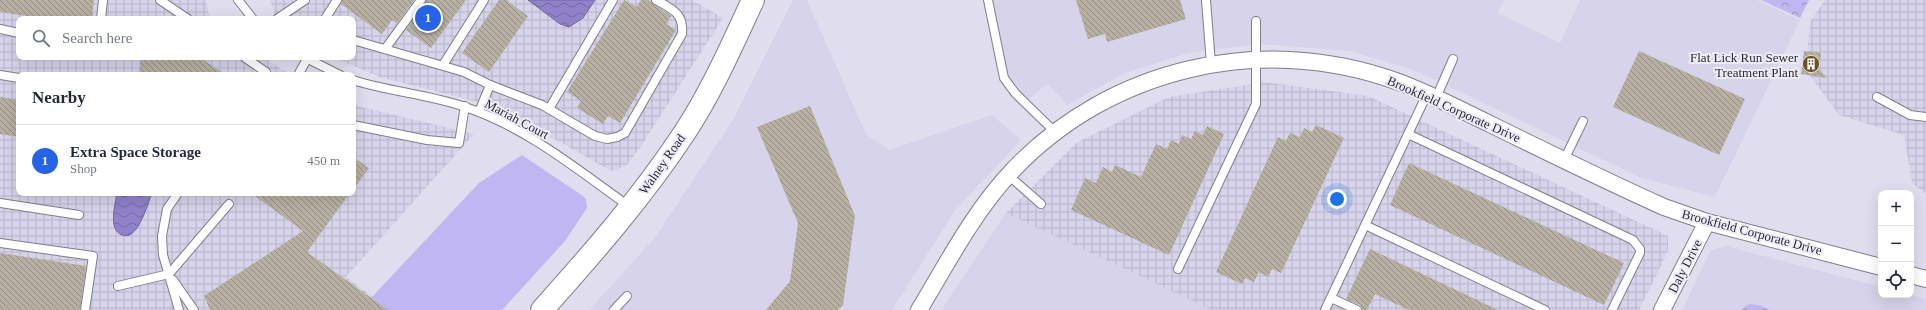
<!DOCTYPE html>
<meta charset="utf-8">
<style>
:root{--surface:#fff;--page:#f2f2f3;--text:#1f2937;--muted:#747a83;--line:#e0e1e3;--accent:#2563eb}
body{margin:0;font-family:Georgia,serif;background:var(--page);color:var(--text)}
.controls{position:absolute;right:12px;bottom:12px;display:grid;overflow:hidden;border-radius:8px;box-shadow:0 4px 16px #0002}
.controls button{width:36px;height:36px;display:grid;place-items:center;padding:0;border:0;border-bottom:1px solid var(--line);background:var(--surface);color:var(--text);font:20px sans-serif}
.you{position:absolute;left:1337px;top:199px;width:14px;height:14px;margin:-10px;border:3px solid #fff;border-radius:50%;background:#1a73e8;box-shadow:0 0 0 6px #1a73e833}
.badge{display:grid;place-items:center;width:26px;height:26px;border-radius:50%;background:var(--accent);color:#fff;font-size:13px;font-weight:700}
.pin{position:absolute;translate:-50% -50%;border:2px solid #fff;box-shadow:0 1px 4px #0006}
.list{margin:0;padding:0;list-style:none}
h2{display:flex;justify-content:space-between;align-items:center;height:52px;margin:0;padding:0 16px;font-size:17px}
h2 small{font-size:13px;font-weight:400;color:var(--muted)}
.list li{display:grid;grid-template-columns:26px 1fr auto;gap:12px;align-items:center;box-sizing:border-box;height:72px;padding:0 16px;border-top:1px solid var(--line)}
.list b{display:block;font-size:15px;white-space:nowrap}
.list p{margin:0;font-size:13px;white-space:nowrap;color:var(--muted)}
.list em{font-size:13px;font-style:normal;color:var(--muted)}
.icon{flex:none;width:22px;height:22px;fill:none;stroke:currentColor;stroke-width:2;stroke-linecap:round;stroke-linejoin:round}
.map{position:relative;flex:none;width:1926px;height:310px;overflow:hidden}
.search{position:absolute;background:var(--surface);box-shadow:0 4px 16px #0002;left:16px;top:16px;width:340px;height:44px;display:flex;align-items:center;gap:10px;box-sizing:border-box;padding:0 14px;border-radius:8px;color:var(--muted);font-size:15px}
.panel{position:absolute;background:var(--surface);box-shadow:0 4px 16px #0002;left:16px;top:72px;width:340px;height:124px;border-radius:8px}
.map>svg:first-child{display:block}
.built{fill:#d6d3ea}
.industrial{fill:url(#industrial-grid)}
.grass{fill:#c0b7f2}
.forest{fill:url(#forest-crowns)}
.water{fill:url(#water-waves);stroke:#71679c}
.building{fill:url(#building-back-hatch)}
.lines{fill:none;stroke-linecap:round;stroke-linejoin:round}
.lane-casing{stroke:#7f7e8b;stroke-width:10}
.street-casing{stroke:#7f7e8b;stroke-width:18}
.primary-casing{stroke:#7f7e8b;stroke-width:24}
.lane{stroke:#fff;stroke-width:8}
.street{stroke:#fff;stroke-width:16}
.primary{stroke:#fff;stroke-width:22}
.labels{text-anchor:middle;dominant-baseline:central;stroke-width:4;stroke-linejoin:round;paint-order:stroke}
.poi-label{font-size:13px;fill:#2b2a30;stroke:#eeecfb;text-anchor:end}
.street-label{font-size:13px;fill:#2b2a30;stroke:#eeecfb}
</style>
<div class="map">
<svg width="1926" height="310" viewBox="0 0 1926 310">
<defs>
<pattern id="industrial-grid" width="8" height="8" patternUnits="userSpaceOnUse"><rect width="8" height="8" fill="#d6d3ea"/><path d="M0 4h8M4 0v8" fill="none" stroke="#b8b5c9"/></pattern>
<pattern id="forest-crowns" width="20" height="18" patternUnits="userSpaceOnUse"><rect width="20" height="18" fill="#c0b7f2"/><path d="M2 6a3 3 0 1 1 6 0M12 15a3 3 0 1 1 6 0" fill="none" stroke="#9c95c4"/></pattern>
<pattern id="water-waves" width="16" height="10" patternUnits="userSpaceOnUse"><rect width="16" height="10" fill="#8f81ca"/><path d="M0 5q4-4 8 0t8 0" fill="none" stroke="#756aa4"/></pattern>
<pattern id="building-back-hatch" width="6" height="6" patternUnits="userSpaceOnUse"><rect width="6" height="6" fill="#b7b0a2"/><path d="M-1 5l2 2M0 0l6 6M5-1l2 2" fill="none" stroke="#958f84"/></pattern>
</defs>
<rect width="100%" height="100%" fill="#e0deee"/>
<g class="built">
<polygon points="793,0 807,0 866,134 889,150 992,115 1021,140 954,212 892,310 589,310 654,239 734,118"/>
<polygon points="991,0 1504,0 1498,13 1560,43 1580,0 1757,0 1800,20 1715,197 1641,178 1414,70 1350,51 1260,44 1188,53 1125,73 1067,105 1047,84 1025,102 1006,75"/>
<polygon points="1006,213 1212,310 941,310"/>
<polygon points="1726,246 1881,287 1881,295 1911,295 1926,299 1926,310 1682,310 1711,250"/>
</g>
<g class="industrial">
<polygon points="0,0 206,0 210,19 19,19 19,57 264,57 281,69 293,75 19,75 19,193 353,193 353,103 361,107 474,134 346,277 391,310 0,310"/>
<polygon points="270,0 692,0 723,18 641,146 626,166 611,171 498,107 380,77 332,57 353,57 353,19 276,19"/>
<polygon points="1825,0 1926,0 1926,194 1912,183 1904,135 1839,115 1806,70 1810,22"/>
<polygon points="1265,82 1368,96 1668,236 1668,251 1639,310 1212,310 1006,213 1076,143 1169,97"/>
</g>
<polygon class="grass" points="522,155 583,196 586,199 587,208 565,241 502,310 388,310 371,298 479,183"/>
<g class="forest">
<polygon points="1761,0 1809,0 1800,18"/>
<polygon points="1750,304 1759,305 1770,310 1742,310 1745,306"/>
</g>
<g class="water">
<polygon points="528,0 595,0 583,18 569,27 560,24"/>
<path d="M117,193h35c-4,10 -11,35 -21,41 -2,2 -6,2 -9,1 -14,-5 -7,-30 -5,-42z"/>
</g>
<g class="building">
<polygon points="0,0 94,0 92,19 47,19 0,12"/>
<polygon points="342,0 414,0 397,23 392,20 382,34 341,4"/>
<polygon points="426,0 466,0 431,48 406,30"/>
<polygon points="499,0 506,0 528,16 489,72 462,53"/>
<polygon points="624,0 637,7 641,0 648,0 671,16 666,24 676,30 620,123 608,116 603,124 577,108 581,101 567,92"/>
<polygon points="1076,0 1180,0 1186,19 1107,42 1105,34 1088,39"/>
<polygon points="1639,51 1745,99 1719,155 1613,107"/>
<polygon points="1804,51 1821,53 1819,69 1827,78 1801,74"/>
<polygon points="141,57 199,57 226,75 139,75"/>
<polygon points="0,97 19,100 19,137 0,134"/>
<polygon points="810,106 855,216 843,305 838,310 766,310 790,281 798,223 757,127"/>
<polygon points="1316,125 1344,138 1281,273 1272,269 1268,277 1259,272 1254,282 1245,278 1242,284 1216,272 1278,137 1286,141 1290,133 1300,137 1304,128 1312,132"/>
<polygon points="1207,126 1224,134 1169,255 1071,210 1085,178 1096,183 1103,167 1112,172 1115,165 1141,177 1156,144 1167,149 1171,140 1179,144 1182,135 1191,139 1195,131 1203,135"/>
<polygon points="353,157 369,168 353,190"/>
<polygon points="1409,163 1624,263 1604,305 1390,205"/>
<polygon points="251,193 350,193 307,252 388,310 210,310 204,296 303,231"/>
<polygon points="1370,249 1498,310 1409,310 1375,294 1367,310 1362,310 1360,305 1346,299"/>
<polygon points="0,253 86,266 80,310 0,310"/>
</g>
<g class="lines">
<defs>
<g id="lane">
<polyline points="160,0 188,19"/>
<polyline points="238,0 253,19"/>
<polyline points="988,0 1004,78 1015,93 1055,132"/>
<polyline points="1206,0 1211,64"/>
<polyline points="101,19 103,0"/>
<polyline points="277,19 305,0"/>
<polyline points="325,19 337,0"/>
<polyline points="0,29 19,33"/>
<path d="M353,40l111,32 26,13 52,20 53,31 12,3 10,-2 8,-4 57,-99c2,-21 -10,-25 -26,-34"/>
<polyline points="385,49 421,0"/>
<polyline points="244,57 266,72 264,75"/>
<polyline points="304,57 340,75"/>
<polyline points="443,65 484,0"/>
<polyline points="0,75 19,78"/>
<polyline points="298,75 307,59"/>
<path d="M353,80c37,12 75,14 112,27 61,20 113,63 165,100"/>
<polyline points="1877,97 1910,115 1926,117"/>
<polyline points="1436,98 1453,59"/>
<polyline points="549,109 613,0"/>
<polyline points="479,112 490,85"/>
<polyline points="353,125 427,140 459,143 465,106"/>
<polyline points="1408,134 1633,240 1640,249 1640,253 1612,310"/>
<polyline points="1564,160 1583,121"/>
<polyline points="1008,175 1041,204"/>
<polyline points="178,193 167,209 162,236 163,255 179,310"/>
<polyline points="0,203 79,215"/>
<polyline points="1365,225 1545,310"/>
<polyline points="0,243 93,256 85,310"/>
<polyline points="1178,269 1256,104 1256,21"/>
<polyline points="173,280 194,310"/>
<polyline points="118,286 169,274 229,204"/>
<polyline points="1331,298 1357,310"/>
<polyline points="614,310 627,296"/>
<polyline points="1325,310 1427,94"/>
</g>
<g id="street">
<polyline points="1911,275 1926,279"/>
<path d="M919,310c29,-48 55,-99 94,-140 98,-103 249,-137 383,-89 33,12 65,29 96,44 57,28 114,56 172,82l43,15 174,45"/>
<polyline points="1662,310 1707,222"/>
</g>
<path id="primary" d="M542,310c51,-57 101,-114 143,-178 27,-41 47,-87 68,-132"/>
</defs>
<use href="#lane" class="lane-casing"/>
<use href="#street" class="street-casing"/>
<use href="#primary" class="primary-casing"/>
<use href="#lane" class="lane"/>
<use href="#street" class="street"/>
<use href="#primary" class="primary"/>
</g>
<defs>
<symbol id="building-disc" viewBox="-11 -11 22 22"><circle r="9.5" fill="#6b5424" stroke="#eeecfb"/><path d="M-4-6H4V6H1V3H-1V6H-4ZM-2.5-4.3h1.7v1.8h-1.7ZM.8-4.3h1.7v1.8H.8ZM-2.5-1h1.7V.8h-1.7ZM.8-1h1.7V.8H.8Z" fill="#fff"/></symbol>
</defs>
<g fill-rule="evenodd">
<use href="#building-disc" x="1801" y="54" width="20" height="20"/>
</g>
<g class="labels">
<g class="poi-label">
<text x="1798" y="57">Flat Lick Run Sewer<tspan x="1798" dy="15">Treatment Plant</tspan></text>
</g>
<g class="street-label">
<text transform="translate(1454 109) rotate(24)">Brookfield Corporate Drive</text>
<text transform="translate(517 119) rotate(28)">Mariah Court</text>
<text transform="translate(662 164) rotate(-55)">Walney Road</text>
<text transform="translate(1752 232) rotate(15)">Brookfield Corporate Drive</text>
<text transform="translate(1685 266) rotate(-63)">Daly Drive</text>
</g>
</g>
</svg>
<div class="controls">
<button>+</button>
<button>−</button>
<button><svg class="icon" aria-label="locate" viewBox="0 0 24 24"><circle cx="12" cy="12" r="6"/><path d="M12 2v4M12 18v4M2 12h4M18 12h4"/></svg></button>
</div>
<div class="you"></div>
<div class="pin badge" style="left:428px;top:18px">1</div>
<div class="search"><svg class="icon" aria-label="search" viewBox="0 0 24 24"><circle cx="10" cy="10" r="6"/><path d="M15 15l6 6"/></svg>Search here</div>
<section class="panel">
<h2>Nearby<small></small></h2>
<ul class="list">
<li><span class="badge">1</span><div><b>Extra Space Storage</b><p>Shop</p></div><em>450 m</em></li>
</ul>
</section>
</div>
